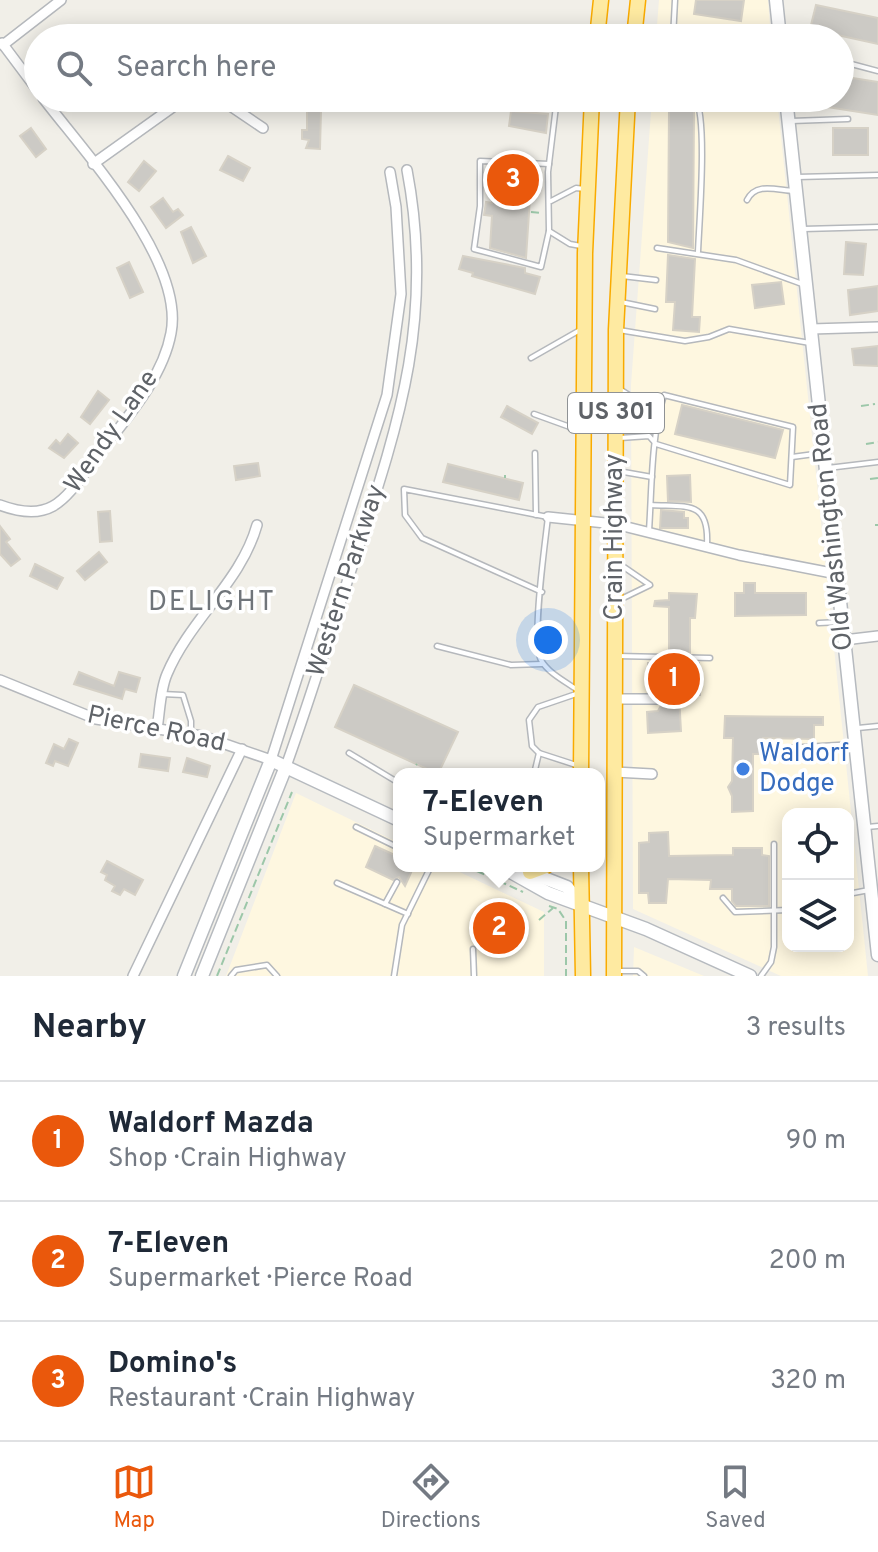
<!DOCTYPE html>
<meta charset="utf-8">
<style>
:root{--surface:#fff;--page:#f2f2f3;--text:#1f2937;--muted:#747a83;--line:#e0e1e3;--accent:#ea580c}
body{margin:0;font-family:Overpass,sans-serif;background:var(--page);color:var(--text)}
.controls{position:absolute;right:24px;bottom:24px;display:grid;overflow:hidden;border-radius:16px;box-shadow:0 4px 20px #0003}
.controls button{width:72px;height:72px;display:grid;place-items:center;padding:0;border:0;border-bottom:2px solid var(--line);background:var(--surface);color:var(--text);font:40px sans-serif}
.you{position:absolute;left:548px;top:640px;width:28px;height:28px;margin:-20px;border:6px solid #fff;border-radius:50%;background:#1a73e8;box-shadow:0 0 0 12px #1a73e833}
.badge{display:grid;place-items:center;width:52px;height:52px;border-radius:50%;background:var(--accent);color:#fff;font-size:26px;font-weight:700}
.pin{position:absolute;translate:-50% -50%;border:4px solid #fff;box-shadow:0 2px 8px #0006}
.popup{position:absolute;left:393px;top:768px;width:212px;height:104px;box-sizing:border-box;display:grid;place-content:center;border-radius:16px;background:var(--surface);filter:drop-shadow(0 2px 6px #0005);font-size:26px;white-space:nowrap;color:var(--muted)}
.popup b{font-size:30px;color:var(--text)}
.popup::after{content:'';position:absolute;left:50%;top:100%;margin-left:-16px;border:16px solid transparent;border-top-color:var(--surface)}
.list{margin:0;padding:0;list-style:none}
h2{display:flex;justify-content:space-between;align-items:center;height:104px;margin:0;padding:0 32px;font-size:34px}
h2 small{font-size:26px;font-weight:400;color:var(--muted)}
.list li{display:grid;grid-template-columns:52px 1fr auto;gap:24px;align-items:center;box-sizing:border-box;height:120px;padding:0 32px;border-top:2px solid var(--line)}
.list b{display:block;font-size:30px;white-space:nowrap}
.list p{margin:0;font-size:26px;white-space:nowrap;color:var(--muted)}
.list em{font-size:26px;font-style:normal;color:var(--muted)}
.icon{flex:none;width:44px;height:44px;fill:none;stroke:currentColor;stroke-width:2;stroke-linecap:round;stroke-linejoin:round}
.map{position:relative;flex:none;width:878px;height:976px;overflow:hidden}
.search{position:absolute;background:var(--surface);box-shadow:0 4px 20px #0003;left:24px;right:24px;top:24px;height:88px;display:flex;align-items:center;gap:20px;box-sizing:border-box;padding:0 28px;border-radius:44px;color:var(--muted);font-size:30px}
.sheet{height:464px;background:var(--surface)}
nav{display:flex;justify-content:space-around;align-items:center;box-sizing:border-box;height:112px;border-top:2px solid var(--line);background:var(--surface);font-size:22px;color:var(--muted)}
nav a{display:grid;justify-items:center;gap:4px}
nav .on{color:var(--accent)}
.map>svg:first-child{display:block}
.commercial{fill:#fef7e0;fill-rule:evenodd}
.building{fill:#cccac5;stroke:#d6d1c6;stroke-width:2}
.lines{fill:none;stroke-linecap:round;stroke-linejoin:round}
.service-casing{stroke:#b5b8bc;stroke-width:7}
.minor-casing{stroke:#b5b8bc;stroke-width:12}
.secondary-casing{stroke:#b6babf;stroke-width:15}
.trunk-casing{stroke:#f9ab00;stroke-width:17}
.path{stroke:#9cc7a9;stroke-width:2;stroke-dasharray:8 4;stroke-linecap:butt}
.service{stroke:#fff;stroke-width:4}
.minor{stroke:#fff;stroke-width:9}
.secondary{stroke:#fff;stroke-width:12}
.trunk{stroke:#feeaa1;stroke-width:14}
.shop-dot{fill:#3f7fe0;stroke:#fff;stroke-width:3}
.labels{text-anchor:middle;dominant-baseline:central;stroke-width:7;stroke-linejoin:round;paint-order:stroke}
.shield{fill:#fff;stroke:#8f9295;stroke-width:2}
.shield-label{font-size:24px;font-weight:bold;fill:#5f6368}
.street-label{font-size:26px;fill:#5f6368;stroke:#fff}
.shop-label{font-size:26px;fill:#366cbe;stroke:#fff;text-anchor:start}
.neighbourhood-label{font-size:28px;letter-spacing:2px;fill:#70757a;stroke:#fff}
</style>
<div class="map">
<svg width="878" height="976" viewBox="0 0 878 976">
<rect width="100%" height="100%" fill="#f1efe8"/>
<g class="commercial">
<polygon points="659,0 768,0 771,38 656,38"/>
<path d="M652,98h125l91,878h-87l-148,-67 -2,-524zM788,814h60v132h-60z"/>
<polygon points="296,793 399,843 399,866 447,866 544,912 544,976 226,976"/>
<polygon points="634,947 704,976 633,976"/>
</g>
<g class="building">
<polygon points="696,0 744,0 741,21 694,14"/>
<polygon points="816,5 878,18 878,44 810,29"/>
<polygon points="840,76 878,82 878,115 814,105 815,98 840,98"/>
<polygon points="669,110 694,111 693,248 668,242"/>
<polygon points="307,111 321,111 320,149 306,148 309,140 302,139 302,130 307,130"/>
<polygon points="511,111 548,114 546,133 509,126"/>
<polygon points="31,128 46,149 36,157 20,136"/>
<rect x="833" y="128" width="35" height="27"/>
<polygon points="228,156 250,168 243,181 220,170"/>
<polygon points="144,161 156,171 139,191 128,182"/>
<polygon points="495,167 532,168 526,258 490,248 492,216 484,215 486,202 492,203"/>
<polygon points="163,198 173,212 178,209 183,215 166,228 151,207"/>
<polygon points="191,227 206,256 193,263 181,232"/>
<polygon points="846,242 866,244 863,275 844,274"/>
<polygon points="668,255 695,259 692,317 700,317 699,332 673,330 675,302 666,302"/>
<polygon points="463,256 525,268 525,273 540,277 535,294 472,276 473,273 459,269"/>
<polygon points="129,262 143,292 130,298 117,268"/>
<polygon points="781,282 784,304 755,308 752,285"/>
<polygon points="878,286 878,311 850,315 848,290"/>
<polygon points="878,346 878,366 854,365 852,349"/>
<polygon points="98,391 109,400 90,424 81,417"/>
<polygon points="682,405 783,430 775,458 675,434"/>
<polygon points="507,406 538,423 532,434 501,417"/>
<polygon points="68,434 78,443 64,458 49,448 56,440 60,444"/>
<polygon points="258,463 260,476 236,480 234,466"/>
<polygon points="448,464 523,483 519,500 443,482"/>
<polygon points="690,475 691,502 668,501 667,476"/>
<polygon points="661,510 684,512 684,518 688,518 688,528 660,528"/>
<polygon points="110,511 112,541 100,542 98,512"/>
<polygon points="0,526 10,539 6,542 20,559 11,566 0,554"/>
<polygon points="99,552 107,562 85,580 77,571"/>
<polygon points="35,564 63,578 57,589 30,576"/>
<polygon points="744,583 755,583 755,593 806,593 806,615 735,616 735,593 744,593"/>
<polygon points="669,593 697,594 695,618 690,618 690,653 669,652 669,607 654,606 655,601 669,600"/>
<polygon points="648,663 699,663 700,695 679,695 681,731 648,733 647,712 658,711 664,700 660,692 648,692"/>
<polygon points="79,672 114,686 119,672 140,678 136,692 125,689 122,699 74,684"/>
<polygon points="354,685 458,732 438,774 335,727"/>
<polygon points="725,716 823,717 823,725 814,725 814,739 763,738 762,754 753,754 753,811 732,812 732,796 728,787 732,781 733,738 724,738"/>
<polygon points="69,739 78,743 68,766 55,761 53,766 46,763 54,744 64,749"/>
<polygon points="141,754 170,758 168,771 139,767"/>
<polygon points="187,758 210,766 207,777 183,772"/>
<polygon points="668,832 669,856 733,855 733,848 762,848 762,855 769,856 769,906 736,906 732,901 732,889 710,889 711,880 668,879 666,903 649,903 648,893 639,893 639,843 649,842 649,833"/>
<polygon points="375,846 399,857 399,866 414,866 405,886 399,877 393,880 366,867"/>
<polygon points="107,861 143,880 135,895 124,889 120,895 112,891 115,886 105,880 107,875 101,872"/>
<polygon points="505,910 517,929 493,945 480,926"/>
</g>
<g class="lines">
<defs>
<g id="service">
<polyline points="638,26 660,38"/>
<polyline points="742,37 745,38"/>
<polyline points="673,38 675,0"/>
<polyline points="840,61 878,71"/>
<polyline points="557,98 548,172 549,231 570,244 581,246"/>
<path d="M695,98c13,18 4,126 3,154"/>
<polyline points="791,121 848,119"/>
<polyline points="549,164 480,161 480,206 474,249 541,267 549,231"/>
<polyline points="797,177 878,175"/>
<path d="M747,200c9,-18 29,-10 47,-9"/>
<polyline points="551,201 576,188 585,189"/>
<polyline points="803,229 878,227"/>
<polyline points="657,248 736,260 805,285"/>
<polyline points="622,276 656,280"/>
<polyline points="621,302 655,309"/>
<polyline points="619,330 685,341 709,337 729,329 810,343"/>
<polyline points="531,358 580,330"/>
<polyline points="621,390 657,413"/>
<polyline points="534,414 581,431"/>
<path d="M620,438l29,-2 7,8 134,41 3,-58 -129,-32c-13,42 -12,91 -15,136"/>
<polyline points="535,453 536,515"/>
<polyline points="792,457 822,453"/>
<polyline points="828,468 878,462"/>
<polyline points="618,471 652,477"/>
<path d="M651,505c36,2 58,-5 56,39"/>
<path d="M542,592l-120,-54 -17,-23 -1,-26 144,28c-3,27 -17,125 -7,143 7,13 25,22 38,31"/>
<polyline points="617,601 650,585 618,563"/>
<polyline points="819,623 840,622"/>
<polyline points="437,646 511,665 542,664"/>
<polyline points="617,656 710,658"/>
<polyline points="162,694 183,695 191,721 191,734"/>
<polyline points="858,728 878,726"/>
<polyline points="786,748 855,744"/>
<polyline points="349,753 399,783"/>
<polyline points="576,765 539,753 532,746 529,720 538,707 579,693"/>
<polyline points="534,774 539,753"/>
<polyline points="356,827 399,848"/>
<polyline points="867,827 878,826"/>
<polyline points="337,883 408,914"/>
<polyline points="848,894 869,890"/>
<polyline points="723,898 735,912 788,910"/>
<polyline points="385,904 397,882"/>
<polyline points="473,949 474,976"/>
<polyline points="616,971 638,971 644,976"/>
<polyline points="231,976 236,970 267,965 277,976"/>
<polyline points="394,976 402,925 431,866"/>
<polyline points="761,976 771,962 774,947 774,844"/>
</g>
<g id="minor">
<polyline points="2,43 38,91"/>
<polyline points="3,45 61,0"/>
<polyline points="208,98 229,105 263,128"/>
<polyline points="93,164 177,104 197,98"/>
<polyline points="811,329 878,327"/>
<path d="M0,505c48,18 63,-2 89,-38 29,-40 73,-84 82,-134 14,-72 -86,-180 -128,-235"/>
<polyline points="548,517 615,524 739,555 837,574"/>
<polyline points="844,640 878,636"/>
<polyline points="0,680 96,719 202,736 271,760 387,395 401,294 396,207 390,172"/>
<polyline points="615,699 657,699"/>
<path d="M157,729c3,-18 3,-39 10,-55 23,-55 74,-92 90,-149"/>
<path d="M285,769c25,-69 46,-139 69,-208 45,-138 81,-243 53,-391"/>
<polyline points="615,772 652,774"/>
<polyline points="133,976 242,749"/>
</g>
<g id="secondary">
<polyline points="776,0 780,38"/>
<polyline points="786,98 878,955"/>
<polyline points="500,866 548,893 646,929 750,976"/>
<polyline points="526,871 567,887 578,901"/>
<polyline points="184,976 271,760 399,820"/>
<polyline points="202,976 285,769"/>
</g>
<g id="trunk">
<polyline points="597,38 601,0"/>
<polyline points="634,38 638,0"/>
<polyline points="581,774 585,253 592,98"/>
<polyline points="581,866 583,976"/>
<polyline points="530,872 546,866"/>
<polyline points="614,976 616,330 628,98"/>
</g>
</defs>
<use href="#service" class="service-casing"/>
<use href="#minor" class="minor-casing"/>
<use href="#secondary" class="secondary-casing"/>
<use href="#trunk" class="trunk-casing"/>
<g class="path">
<polyline points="531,212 542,213"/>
<polyline points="861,406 875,404"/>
<polyline points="866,444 878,442"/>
<polyline points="505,478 505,475"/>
<polyline points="870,479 878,478"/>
<polyline points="875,525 878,525"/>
<polyline points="416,765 417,764"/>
<polyline points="466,866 523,892"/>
<polyline points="549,906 558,909 566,921 566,976"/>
<polyline points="539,920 553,908"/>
<polyline points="217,976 292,792"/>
</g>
<use href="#service" class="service"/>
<use href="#minor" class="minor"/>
<use href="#secondary" class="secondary"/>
<use href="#trunk" class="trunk"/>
</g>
<circle class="shop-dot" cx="743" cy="769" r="8"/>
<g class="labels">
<rect class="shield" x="568" y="393" width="96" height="40" rx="6"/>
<g class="shield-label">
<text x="616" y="413">US 301</text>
</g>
<g class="street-label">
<text transform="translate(112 432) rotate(-55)">Wendy Lane</text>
<text transform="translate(832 527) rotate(-96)">Old Washington Road</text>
<text transform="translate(615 537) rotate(-90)">Crain Highway</text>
<text transform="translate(347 581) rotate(-72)">Western Parkway</text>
<text transform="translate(156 730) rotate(12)">Pierce Road</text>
</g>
<g class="shop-label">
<text x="759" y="754">Waldorf<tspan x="759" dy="30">Dodge</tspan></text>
</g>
<g class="neighbourhood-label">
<text x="212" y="603">DELIGHT</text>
</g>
</g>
</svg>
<div class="controls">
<button><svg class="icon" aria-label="locate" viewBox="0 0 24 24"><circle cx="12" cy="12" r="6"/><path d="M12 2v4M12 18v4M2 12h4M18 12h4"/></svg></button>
<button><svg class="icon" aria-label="layers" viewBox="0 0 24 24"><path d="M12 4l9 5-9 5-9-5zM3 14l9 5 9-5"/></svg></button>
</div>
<div class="you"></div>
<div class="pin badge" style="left:674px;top:679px">1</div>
<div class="pin badge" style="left:499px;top:928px">2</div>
<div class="popup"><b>7-Eleven</b>Supermarket</div>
<div class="pin badge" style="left:513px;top:180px">3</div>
<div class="search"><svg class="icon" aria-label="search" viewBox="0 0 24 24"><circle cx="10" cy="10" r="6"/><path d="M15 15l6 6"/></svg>Search here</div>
</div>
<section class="sheet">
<h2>Nearby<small>3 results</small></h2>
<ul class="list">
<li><span class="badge">1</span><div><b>Waldorf Mazda</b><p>Shop · Crain Highway</p></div><em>90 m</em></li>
<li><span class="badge">2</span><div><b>7-Eleven</b><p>Supermarket · Pierce Road</p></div><em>200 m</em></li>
<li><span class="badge">3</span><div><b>Domino's</b><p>Restaurant · Crain Highway</p></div><em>320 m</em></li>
</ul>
</section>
<nav>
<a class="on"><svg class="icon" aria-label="map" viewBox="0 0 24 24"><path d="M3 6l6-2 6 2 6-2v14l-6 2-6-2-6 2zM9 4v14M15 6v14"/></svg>Map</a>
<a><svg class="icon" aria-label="directions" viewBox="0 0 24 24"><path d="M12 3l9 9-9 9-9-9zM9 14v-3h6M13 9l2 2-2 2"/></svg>Directions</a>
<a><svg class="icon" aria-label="saved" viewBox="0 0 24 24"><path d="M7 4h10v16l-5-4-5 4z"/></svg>Saved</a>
</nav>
